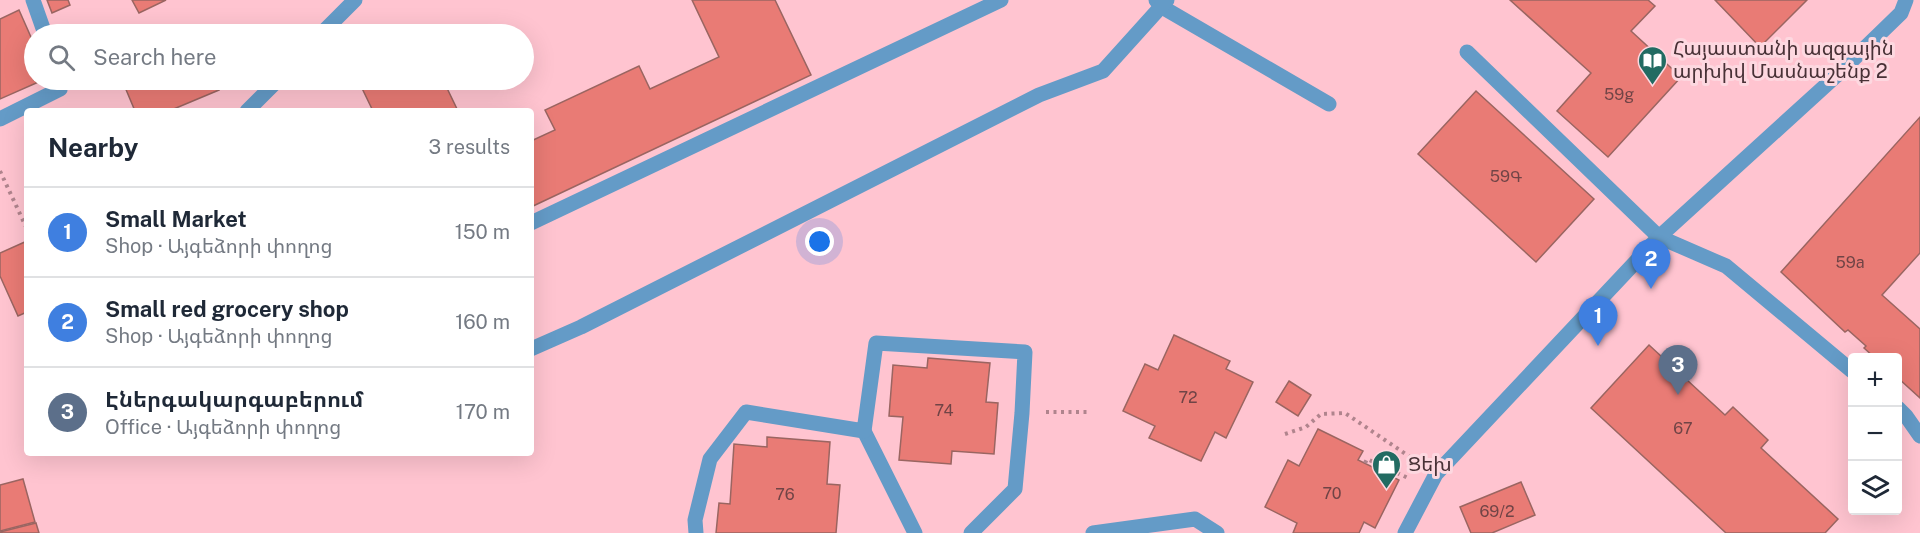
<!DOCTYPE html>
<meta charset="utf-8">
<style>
:root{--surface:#fff;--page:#f2f2f3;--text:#1f2937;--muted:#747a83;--line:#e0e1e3;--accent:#226b62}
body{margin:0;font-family:"Public Sans","Noto Sans Armenian",sans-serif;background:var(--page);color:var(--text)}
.controls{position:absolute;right:18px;bottom:18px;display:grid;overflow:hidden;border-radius:6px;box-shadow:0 6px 24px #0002}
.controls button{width:54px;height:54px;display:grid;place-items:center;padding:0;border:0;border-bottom:2px solid var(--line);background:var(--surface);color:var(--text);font:30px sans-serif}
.you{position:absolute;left:820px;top:242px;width:21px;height:21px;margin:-15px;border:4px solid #fff;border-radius:50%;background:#1a73e8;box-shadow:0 0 0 9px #1a73e833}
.badge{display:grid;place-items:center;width:39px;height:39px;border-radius:50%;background:var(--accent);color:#fff;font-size:20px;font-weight:700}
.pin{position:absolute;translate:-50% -50px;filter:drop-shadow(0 2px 3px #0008)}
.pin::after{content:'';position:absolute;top:32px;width:21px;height:18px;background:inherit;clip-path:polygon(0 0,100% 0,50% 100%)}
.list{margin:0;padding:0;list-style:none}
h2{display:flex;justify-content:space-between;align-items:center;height:78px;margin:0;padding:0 24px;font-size:26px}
h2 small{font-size:20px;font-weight:400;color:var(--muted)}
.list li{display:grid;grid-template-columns:39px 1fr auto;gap:18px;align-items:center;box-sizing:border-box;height:90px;padding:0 24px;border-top:2px solid var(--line)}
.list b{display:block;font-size:22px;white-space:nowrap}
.list p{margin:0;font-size:20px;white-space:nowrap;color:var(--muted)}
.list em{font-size:20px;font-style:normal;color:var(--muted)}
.icon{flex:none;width:33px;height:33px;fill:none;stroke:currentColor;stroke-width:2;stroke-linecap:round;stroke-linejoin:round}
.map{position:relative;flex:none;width:1920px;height:533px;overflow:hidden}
.search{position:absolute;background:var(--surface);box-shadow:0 6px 24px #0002;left:24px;top:24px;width:510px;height:66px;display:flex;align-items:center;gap:15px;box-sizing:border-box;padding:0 21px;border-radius:33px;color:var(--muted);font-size:22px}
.panel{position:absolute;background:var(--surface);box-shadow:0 6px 24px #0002;left:24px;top:108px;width:510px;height:348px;border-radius:6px}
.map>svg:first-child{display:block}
.building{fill:#e97b75;stroke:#9a6561;stroke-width:1.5}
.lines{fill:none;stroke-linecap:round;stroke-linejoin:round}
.path{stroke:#b0848d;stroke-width:4;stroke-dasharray:3 4.5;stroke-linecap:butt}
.service{stroke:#649bc7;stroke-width:15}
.minor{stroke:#649bc7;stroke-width:15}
.labels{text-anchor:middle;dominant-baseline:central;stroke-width:6;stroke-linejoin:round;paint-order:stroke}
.number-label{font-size:16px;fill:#704446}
.poi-label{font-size:20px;fill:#483136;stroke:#fdd8e0;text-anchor:start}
</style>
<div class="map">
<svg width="1920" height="533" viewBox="0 0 1920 533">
<rect width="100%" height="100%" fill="#ffc4d0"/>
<g class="building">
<polygon points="47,0 68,0 70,5 52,13"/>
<polygon points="132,0 166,0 139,13"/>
<polygon points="692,0 775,0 811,75 531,207 531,141 555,130 545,110 639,66 650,89 719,57"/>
<polygon points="1510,0 1648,0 1655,6 1631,31 1681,77 1608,157 1557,111 1591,73"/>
<polygon points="1715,0 1807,0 1760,47"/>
<polygon points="19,10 34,44 34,80 43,80 0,99 0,19"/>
<polygon points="194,29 196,34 180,34"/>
<polygon points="122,80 215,80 219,90 169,111 135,111"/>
<polygon points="366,80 443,80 458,111 373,111 359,82"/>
<polygon points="1476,91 1594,199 1536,262 1418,154"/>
<polygon points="1920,117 1920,253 1882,295 1920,329 1920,398 1898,378 1898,358 1875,358 1864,348 1866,346 1848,330 1845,332 1781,272"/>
<polygon points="27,241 27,312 18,316 0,276 0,253"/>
<polygon points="1174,335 1230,361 1226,369 1253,382 1226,438 1215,432 1201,461 1149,438 1155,426 1123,411 1145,364 1158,370"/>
<polygon points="1649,345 1725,415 1733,407 1768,440 1761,448 1838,519 1825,533 1726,533 1591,408"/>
<polygon points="928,358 990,363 986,402 998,403 994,454 952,451 951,464 899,460 903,417 889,416 893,365 927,368"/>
<polygon points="1289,381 1311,395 1298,416 1276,402"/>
<polygon points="1318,429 1363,451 1358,460 1399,480 1375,528 1364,522 1359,533 1293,533 1297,523 1265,507 1288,460 1299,466"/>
<polygon points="767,437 830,442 827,484 840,485 836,533 716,533 719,503 730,504 734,444 767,447"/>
<polygon points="23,479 35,522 0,531 0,485"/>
<polygon points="1521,482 1535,515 1492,533 1471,533 1460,507"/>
<polygon points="36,523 39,533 0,533 0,532"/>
</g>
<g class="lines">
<g class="path">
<polyline points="0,171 27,229"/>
<polyline points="1046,412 1091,412"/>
<polyline points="1285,434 1306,427 1321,414 1345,413 1416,461"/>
<polyline points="1365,463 1367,459 1408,478"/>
</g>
<g class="service">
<polyline points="33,0 45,34"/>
<polyline points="1156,0 1162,7 1329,104"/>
<polyline points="321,34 355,0"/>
<polyline points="1467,52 1659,237"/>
<polyline points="247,111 278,80"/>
<polyline points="0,119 60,89 58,80"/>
<polyline points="531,223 1001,0"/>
<polyline points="531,349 581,327 1039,95 1103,71 1167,0"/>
<polyline points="864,431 915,533"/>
<polyline points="696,533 695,520 710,459 746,412 864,431 876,343 1025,352 1022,413 1015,489 971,533"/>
</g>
<g class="minor">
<polyline points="1659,237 1726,266 1852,371"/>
<polyline points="1898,408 1906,416 1920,436"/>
<polyline points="1093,533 1195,519 1217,533"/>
<polyline points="1405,533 1436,474 1659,237 1836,76 1901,13 1906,0"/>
</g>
</g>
<defs>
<symbol id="library-pin" viewBox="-11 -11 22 30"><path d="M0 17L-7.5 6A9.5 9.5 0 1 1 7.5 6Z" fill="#226b62" stroke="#fdd8e0"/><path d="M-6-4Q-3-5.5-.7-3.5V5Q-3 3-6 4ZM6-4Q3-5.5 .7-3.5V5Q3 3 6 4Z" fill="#fff"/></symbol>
<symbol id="shop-pin" viewBox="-11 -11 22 30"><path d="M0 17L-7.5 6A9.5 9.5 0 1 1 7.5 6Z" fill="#226b62" stroke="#fdd8e0"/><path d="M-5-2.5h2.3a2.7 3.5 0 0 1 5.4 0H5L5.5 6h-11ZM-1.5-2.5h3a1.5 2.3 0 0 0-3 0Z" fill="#fff"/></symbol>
</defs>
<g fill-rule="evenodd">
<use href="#library-pin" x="1636" y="44" width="33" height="45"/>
<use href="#shop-pin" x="1370" y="448" width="33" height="45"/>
</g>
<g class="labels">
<g class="number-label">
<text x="1619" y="94">59g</text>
<text x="1506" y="176">59Գ</text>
<text x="1850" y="262">59a</text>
<text x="1188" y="397">72</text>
<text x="944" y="410">74</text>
<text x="1683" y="428">67</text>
<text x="1332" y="493">70</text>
<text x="785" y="494">76</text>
<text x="1497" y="511">69/2</text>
</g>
<g class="poi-label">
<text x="1673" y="48">Հայաստանի ազգային<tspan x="1673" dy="23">արխիվ Մասնաշենք 2</tspan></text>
<text x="1408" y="464">Ցեխ</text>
</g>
</g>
</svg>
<div class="controls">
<button>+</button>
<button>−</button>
<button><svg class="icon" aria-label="layers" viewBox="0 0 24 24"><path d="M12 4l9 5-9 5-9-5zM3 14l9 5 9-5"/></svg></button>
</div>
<div class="you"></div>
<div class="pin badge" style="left:1598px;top:346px;background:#3f7fe0">1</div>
<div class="pin badge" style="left:1651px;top:289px;background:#3f7fe0">2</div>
<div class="pin badge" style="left:1678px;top:395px;background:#5c6f8a">3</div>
<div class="search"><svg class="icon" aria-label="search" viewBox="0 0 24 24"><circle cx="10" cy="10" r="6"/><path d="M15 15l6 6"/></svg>Search here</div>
<section class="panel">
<h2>Nearby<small>3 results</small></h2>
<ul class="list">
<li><span class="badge" style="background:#3f7fe0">1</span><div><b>Small Market</b><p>Shop · Այգեձորի փողոց</p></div><em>150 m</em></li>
<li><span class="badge" style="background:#3f7fe0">2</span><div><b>Small red grocery shop</b><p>Shop · Այգեձորի փողոց</p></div><em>160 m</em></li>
<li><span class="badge" style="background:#5c6f8a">3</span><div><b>Էներգակարգաբերում</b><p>Office · Այգեձորի փողոց</p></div><em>170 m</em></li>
</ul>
</section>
</div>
